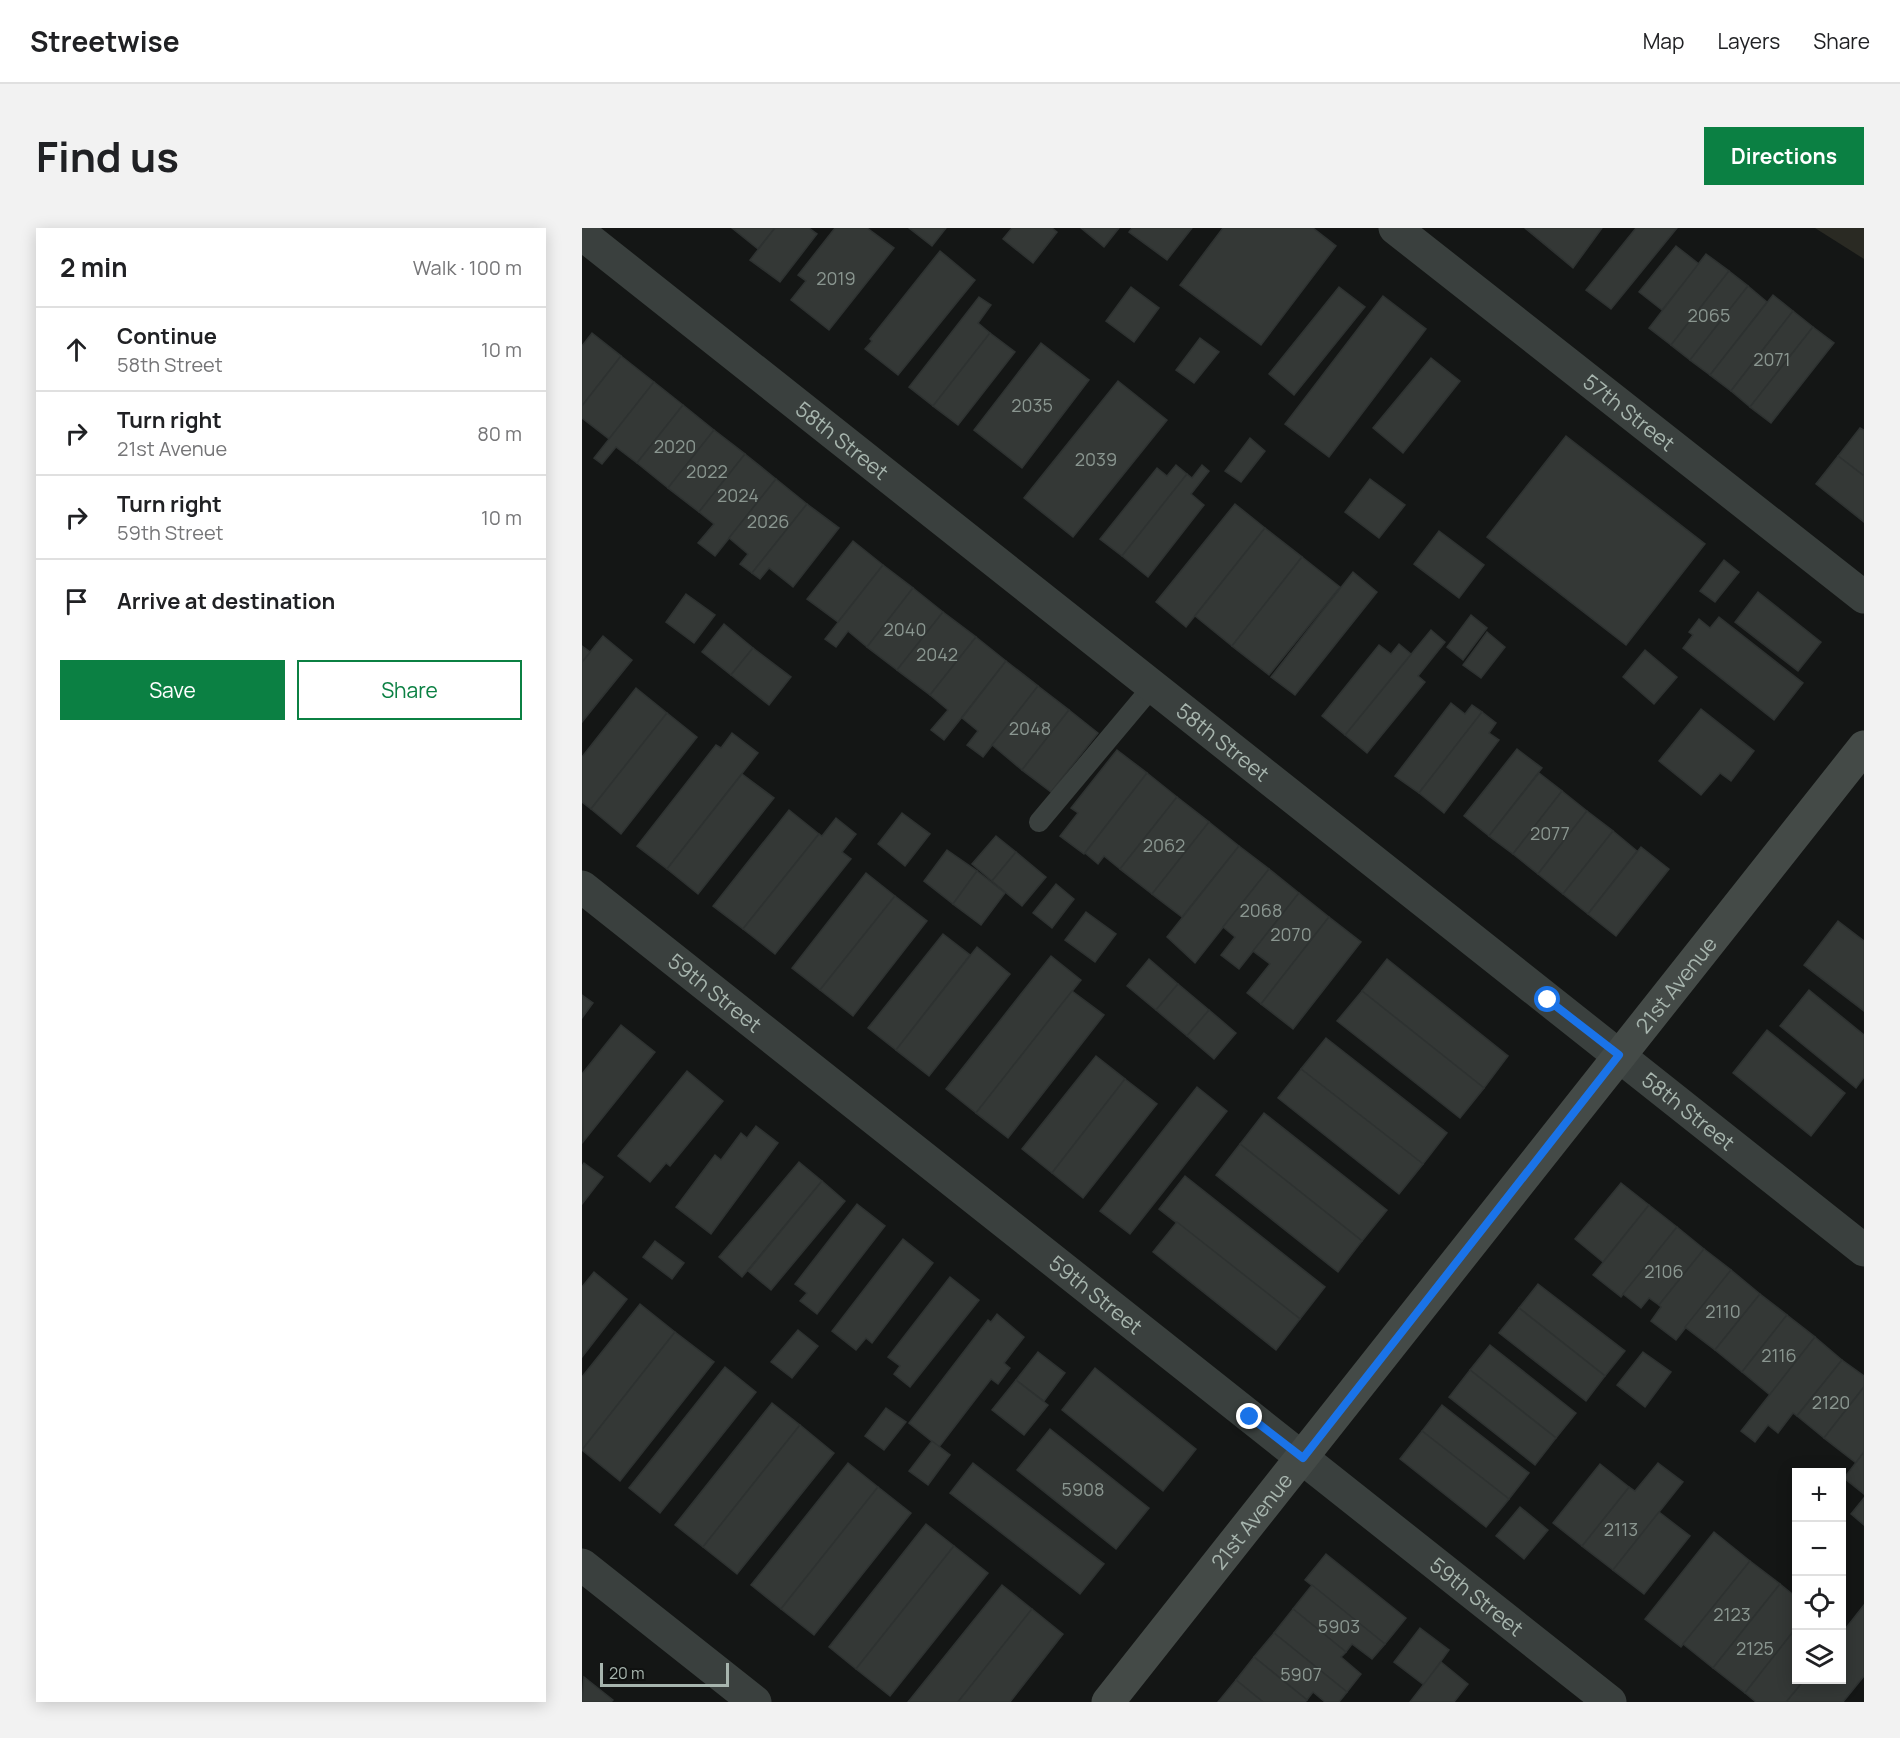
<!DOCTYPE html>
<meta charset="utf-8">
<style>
:root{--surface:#fff;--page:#f2f2f2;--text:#202124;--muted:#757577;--line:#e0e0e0;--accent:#0b8043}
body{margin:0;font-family:Manrope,sans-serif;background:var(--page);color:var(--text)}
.controls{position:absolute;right:18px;bottom:18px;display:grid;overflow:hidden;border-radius:0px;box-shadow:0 3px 15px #0003}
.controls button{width:54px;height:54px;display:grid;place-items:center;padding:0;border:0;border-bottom:2px solid var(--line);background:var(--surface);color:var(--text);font:30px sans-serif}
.scale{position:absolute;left:18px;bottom:15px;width:129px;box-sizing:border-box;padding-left:6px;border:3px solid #a7b5ae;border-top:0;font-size:16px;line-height:21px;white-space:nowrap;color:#a7b5ae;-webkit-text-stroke:4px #0f1110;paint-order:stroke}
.stop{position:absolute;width:18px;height:18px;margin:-14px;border:4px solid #1a73e8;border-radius:50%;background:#fff}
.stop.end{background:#1a73e8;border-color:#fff;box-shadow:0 2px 6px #0008}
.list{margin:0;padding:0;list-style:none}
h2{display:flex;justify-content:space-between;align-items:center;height:78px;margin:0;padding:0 24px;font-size:26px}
h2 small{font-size:20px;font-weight:400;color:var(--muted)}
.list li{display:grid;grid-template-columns:39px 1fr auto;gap:18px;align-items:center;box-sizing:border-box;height:84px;padding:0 24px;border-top:2px solid var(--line)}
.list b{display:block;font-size:22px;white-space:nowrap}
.list p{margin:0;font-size:20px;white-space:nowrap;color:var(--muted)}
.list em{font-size:20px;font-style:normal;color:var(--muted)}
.actions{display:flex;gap:12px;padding:18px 24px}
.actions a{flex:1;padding:14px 0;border:2px solid var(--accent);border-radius:0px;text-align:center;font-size:21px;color:var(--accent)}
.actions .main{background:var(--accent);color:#fff}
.icon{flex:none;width:33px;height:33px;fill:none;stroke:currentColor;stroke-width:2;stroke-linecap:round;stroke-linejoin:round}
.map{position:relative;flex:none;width:1282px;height:1474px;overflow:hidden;border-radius:0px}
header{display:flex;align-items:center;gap:36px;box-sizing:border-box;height:84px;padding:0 30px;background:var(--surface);border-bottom:2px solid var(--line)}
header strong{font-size:28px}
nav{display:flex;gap:33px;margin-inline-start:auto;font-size:21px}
.intro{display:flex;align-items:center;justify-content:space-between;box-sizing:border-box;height:144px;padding:0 36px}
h1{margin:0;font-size:42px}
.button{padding:15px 27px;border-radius:0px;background:var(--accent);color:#fff;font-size:21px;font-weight:700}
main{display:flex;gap:36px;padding:0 36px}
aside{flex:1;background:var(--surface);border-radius:0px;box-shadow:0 3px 15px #0003}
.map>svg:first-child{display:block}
.green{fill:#2a2a23}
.building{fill:#343836;stroke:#2e3231;stroke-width:1.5}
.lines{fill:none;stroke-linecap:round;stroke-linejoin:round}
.lane{stroke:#3a403e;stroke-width:20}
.street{stroke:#3a403e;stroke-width:33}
.secondary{stroke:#444a47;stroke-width:33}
.route{stroke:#1a73e8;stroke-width:8}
.labels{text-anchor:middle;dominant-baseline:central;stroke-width:4.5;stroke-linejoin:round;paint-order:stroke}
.number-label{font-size:18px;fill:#8a9690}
.street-label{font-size:21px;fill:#a7b5ae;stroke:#0f1110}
</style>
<header>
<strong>Streetwise</strong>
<nav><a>Map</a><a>Layers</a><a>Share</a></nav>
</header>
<div class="intro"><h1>Find us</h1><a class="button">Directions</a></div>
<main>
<aside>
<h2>2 min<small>Walk · 100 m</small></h2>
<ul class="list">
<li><svg class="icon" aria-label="ahead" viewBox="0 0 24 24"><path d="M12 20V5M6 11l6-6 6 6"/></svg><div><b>Continue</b><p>58th Street</p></div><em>10 m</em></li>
<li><svg class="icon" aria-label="right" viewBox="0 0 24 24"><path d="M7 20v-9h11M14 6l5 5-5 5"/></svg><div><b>Turn right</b><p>21st Avenue</p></div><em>80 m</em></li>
<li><svg class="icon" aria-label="right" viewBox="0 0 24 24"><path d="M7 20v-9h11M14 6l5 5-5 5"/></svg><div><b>Turn right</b><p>59th Street</p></div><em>10 m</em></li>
<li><svg class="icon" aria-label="arrive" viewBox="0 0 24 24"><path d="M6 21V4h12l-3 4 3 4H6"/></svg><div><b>Arrive at destination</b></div></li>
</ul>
<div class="actions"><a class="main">Save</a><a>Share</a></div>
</aside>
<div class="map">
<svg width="1282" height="1474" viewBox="0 0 1282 1474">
<rect width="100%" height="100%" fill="#141615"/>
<polygon class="green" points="1233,0 1282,0 1282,31"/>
<g class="building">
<polygon points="150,0 193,0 176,21"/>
<polygon points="193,0 227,0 235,6 198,54 168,32"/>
<polygon points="253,0 285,0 312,20 247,102 209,72 224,53 216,47"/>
<polygon points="327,0 364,0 350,18"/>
<polygon points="430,0 470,0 475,4 451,35 421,11"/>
<polygon points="499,0 537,0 522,19"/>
<polygon points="550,0 610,0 585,32 547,4"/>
<polygon points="641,0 731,0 754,18 679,117 598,57"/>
<polygon points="943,0 1020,0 991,40"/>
<polygon points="1054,0 1095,0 1029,81 1004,62"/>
<polygon points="1094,18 1117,36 1080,82 1057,64"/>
<polygon points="358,23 393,52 316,147 283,121 290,113 288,111"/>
<polygon points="1124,26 1147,43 1089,117 1067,100"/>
<polygon points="1147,43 1166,58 1108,132 1089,117"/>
<polygon points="1166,58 1185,74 1128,147 1108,132"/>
<polygon points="549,59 577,80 552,114 524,93"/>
<polygon points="757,59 783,79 712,167 687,146"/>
<polygon points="1191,67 1211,83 1149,163 1128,147"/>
<polygon points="801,68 844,101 747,229 703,196"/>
<polygon points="397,69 409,77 396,95 408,105 351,178 327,159"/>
<polygon points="1211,83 1231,99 1168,179 1149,163"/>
<polygon points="1231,99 1252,115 1189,195 1168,179"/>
<polygon points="10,105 39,128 0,178 0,118"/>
<polygon points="408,105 433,124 376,197 351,178"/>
<polygon points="618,110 637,124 612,155 594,142"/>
<polygon points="459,115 507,152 440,240 392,202"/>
<polygon points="39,128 72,154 27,211 0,190 0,178"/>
<polygon points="849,130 878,153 821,225 791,200"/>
<polygon points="536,153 585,192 491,309 442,270"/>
<polygon points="72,154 101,177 55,235 34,219 20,236 12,230"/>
<polygon points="101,177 132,202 86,260 55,235"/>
<polygon points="1278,200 1282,202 1282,248 1256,228"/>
<polygon points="132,202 163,226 117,284 86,260"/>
<polygon points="984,208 1123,316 1044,417 905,309"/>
<polygon points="668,210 683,223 659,254 643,243"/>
<polygon points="163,226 194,251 133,328 116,315 132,296 117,284"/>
<polygon points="1256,228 1282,248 1282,294 1234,256"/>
<polygon points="594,237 605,246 540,328 518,311 575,240 585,248"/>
<polygon points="620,237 627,243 609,266 622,277 566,349 540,328 605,246 610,250"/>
<polygon points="194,251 225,276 170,345 158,336 166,326 147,310"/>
<polygon points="788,251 823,277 797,310 763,284"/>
<polygon points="225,276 257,300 211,359 187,340 178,351 170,345"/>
<polygon points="653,276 683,300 604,399 574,374"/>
<polygon points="683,300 720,329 650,418 613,388"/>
<polygon points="857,303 902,337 877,370 832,336"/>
<polygon points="271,313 301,337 256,394 225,371"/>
<polygon points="720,329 758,359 687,447 650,418"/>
<polygon points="1142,332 1157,344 1133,374 1118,363"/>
<polygon points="301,337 331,360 285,419 266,403 254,419 243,411"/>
<polygon points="771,344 795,364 713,467 689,449"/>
<polygon points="331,360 361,384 315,442 285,419"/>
<polygon points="1176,364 1239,414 1216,443 1153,394"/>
<polygon points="104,366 133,387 112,415 84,394"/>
<polygon points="361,384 394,409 348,467 315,442"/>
<polygon points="889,387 905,400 881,432 865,419"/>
<polygon points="1137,389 1221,455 1192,492 1101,420 1111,407 1107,404 1117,391 1128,400"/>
<polygon points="142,396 171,420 149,447 120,424"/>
<polygon points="849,402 863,414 836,448 843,454 785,525 763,507"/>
<polygon points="905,404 923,419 899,450 881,437"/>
<polygon points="21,408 50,432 0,494 0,434"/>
<polygon points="394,409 424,433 362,512 349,502 366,482 348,467"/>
<polygon points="817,416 829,426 763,507 740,488 797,417 809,426"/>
<polygon points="0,418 8,424 0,434"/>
<polygon points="171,420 209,449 187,477 149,447"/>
<polygon points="1063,422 1095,449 1072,476 1041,449"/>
<polygon points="424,433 456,458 401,529 385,517 396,503 380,490"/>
<polygon points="456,458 487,482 440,542 410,517"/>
<polygon points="54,460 85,485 9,581 0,574 0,529"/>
<polygon points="869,475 883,486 890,477 900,484 837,565 813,548"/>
<polygon points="1119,481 1172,523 1149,553 1138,545 1119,567 1077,533"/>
<polygon points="487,482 516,505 469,564 440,542"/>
<polygon points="900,484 914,495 907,505 917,512 862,585 837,565"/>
<polygon points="85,485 115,509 39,606 9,581"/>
<polygon points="150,505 176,525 85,641 55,618 134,517 139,520"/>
<polygon points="935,521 960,540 907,608 882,588"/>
<polygon points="535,522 565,545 502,626 478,608 496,585 489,580"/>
<polygon points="565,545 595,569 538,641 522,628 516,636 503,625"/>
<polygon points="957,545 980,563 931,626 907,608"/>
<polygon points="160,546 192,570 116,666 85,641"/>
<polygon points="980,563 1005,583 956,646 931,626"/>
<polygon points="595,569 627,594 570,666 538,641"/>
<polygon points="207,582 237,606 161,701 131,678"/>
<polygon points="1005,583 1031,603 981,666 956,646"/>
<polygon points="320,585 348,606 323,638 296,616"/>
<polygon points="254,590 274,606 260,624 269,631 193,726 161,701 237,606 240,608"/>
<polygon points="627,594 657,618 600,689 570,666"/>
<polygon points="1031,603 1055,623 1006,686 981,666"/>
<polygon points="414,608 434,624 410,653 390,636"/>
<polygon points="657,618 687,641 613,735 585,709"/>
<polygon points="1059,619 1087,641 1034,708 1006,686"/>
<polygon points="365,622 395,643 371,676 342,653"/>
<polygon points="434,624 464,649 440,678 410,653"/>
<polygon points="687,641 717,665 657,741 639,727 653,709 641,699"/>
<polygon points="395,643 423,665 399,697 371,676"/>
<polygon points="284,645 313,668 238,762 210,740"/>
<polygon points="474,656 492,671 470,700 451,685"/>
<polygon points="717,665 747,689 679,776 665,765 688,736 671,723"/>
<polygon points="313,668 345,693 271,788 238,762"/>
<polygon points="504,684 534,706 513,734 483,712"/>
<polygon points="747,689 779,714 711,801 679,776"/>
<polygon points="1256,693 1282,713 1282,783 1222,737"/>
<polygon points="361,706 388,727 314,822 286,800"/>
<polygon points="395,719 428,746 347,848 314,822"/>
<polygon points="469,728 499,752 394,885 364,861"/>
<polygon points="567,731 596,756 574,782 545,758"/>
<polygon points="805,731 926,828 902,860 780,763"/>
<polygon points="596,756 627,782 605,808 574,782"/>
<polygon points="1227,762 1282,807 1282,849 1274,860 1198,798"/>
<polygon points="490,763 522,787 426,910 394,885"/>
<polygon points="780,763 902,860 878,890 755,793"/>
<polygon points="0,767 11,775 0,790"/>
<polygon points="627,782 654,805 632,831 605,808"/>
<polygon points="39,797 73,824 1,914 0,846"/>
<polygon points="1185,802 1263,865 1229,908 1151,845"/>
<polygon points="744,810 865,905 841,936 719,841"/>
<polygon points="514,828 543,851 470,945 440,921"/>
<polygon points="719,841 841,936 817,966 696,870"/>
<polygon points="105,843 141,873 88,938 84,935 68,954 36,928"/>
<polygon points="543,851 575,876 501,970 470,945"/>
<polygon points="615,859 645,883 548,1006 518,983"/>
<polygon points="682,885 805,982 780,1013 658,916"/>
<polygon points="174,898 196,915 129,1006 94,979 133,927 139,932 159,905 165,910"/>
<polygon points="658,916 780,1013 756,1044 634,947"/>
<polygon points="217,934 240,953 160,1049 137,1029"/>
<polygon points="2,935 21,949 0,976 0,938"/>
<polygon points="603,948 743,1059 718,1091 577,981"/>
<polygon points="240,953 263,973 189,1062 166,1043"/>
<polygon points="1039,955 1067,977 1021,1034 993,1011"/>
<polygon points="275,976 303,998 235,1086 218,1073 225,1065 213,1056"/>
<polygon points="1067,977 1095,999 1039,1069 1011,1047"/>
<polygon points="595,994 718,1091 694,1122 571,1024"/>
<polygon points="1095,999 1122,1021 1077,1077 1067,1070 1059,1080 1041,1066"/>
<polygon points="321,1011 351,1035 290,1115 284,1110 274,1122 250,1103"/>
<polygon points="73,1013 102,1035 90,1051 61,1029"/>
<polygon points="1122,1021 1149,1042 1094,1112 1069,1093 1079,1079 1077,1077"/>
<polygon points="1149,1042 1178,1066 1133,1122 1103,1099"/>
<polygon points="12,1044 45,1071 0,1129 0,1059"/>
<polygon points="368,1049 397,1072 328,1159 312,1146 318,1138 306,1129"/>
<polygon points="956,1056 1043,1123 1023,1148 937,1080"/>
<polygon points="1178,1066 1205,1087 1160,1144 1133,1122"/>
<polygon points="58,1076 93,1104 0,1222 0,1149"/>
<polygon points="937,1080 1023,1148 1004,1173 917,1105"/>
<polygon points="415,1086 442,1109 422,1135 428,1140 416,1156 409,1151 357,1219 327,1195 406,1092 409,1094"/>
<polygon points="1205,1087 1233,1109 1188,1167 1160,1144"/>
<polygon points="216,1102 236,1118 210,1150 189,1134"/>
<polygon points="93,1104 132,1134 38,1253 0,1222"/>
<polygon points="1233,1109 1260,1132 1215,1188 1211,1185 1196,1205 1186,1197 1173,1214 1159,1203"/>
<polygon points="908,1117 994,1185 974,1210 888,1142"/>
<polygon points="456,1124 483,1145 462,1173 434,1152"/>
<polygon points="1061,1124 1089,1144 1063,1179 1035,1157"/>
<polygon points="1260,1132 1282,1148 1282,1159 1242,1210 1215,1188"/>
<polygon points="143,1139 174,1164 78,1285 47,1260"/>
<polygon points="513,1140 614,1221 581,1263 480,1182"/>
<polygon points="888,1142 974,1210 953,1237 867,1169"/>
<polygon points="434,1152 466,1177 442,1207 410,1182"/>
<polygon points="1282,1159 1282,1224 1274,1235 1242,1210"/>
<polygon points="190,1175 218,1197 121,1319 93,1297"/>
<polygon points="860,1177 947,1245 927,1271 840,1203"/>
<polygon points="304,1180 324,1194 302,1222 283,1208"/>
<polygon points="218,1197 252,1225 155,1346 121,1319"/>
<polygon points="468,1201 567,1280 534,1321 435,1242"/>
<polygon points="840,1203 927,1271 904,1299 818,1231"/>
<polygon points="350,1213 368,1227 346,1257 327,1243"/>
<polygon points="1282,1224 1282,1266 1262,1250"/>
<polygon points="266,1235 296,1259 199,1381 169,1357"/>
<polygon points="391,1235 522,1336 498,1366 368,1265"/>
<polygon points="1076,1235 1101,1254 1031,1342 1000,1318 1047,1259 1053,1263"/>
<polygon points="1018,1236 1047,1259 1000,1318 971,1295"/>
<polygon points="296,1259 329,1285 232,1407 199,1381"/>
<polygon points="1282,1270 1282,1297 1269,1286"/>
<polygon points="938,1279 966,1302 942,1331 914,1308"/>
<polygon points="1077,1284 1108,1308 1062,1366 1031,1342"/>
<polygon points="344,1296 372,1318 274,1441 247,1419"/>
<polygon points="1132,1304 1168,1333 1099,1419 1063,1391"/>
<polygon points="372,1318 406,1345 308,1468 274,1441"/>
<polygon points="744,1326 824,1390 803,1416 723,1352"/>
<polygon points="1168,1333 1198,1356 1131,1440 1101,1416"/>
<polygon points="1198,1356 1214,1369 1214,1400 1163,1465 1131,1440"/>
<polygon points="420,1357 450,1381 376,1474 326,1474"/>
<polygon points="730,1357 803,1416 790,1431 770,1416 764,1424 711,1381"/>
<polygon points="1282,1377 1282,1448 1261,1474 1204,1474 1222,1452 1260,1452 1260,1405"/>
<polygon points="450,1381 481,1406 428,1474 376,1474"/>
<polygon points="711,1381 764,1424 759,1429 779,1446 765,1464 692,1405"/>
<polygon points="838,1400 867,1422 842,1457 812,1434"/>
<polygon points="1214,1400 1214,1452 1222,1452 1204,1474 1174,1474 1163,1465"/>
<polygon points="692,1405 765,1464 757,1474 743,1474 731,1464 725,1472 672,1429"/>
<polygon points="672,1429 725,1472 723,1474 681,1474 654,1452"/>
<polygon points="859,1434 886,1456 872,1474 828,1474"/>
<polygon points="2,1449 31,1472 29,1474 0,1474"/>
<polygon points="654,1452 681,1474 636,1474"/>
</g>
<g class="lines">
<polyline class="lane" points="457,594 571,458"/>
<g class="street">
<path id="s1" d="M813,0l469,369"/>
<path id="s2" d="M0,6l1282,1016"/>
<path id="s3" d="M0,659l1028,815"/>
<polyline points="0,1337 173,1474"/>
</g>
<path class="secondary" id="s4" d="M526,1474l756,-955"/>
</g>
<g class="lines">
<polyline class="route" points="668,1189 721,1230 1037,827 966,772"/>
</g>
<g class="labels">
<g class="number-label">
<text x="254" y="50">2019</text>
<text x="1127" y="87">2065</text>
<text x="1190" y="131">2071</text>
<text x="450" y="177">2035</text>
<text x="93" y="218">2020</text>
<text x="514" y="231">2039</text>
<text x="125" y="243">2022</text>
<text x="156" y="267">2024</text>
<text x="186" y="293">2026</text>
<text x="323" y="401">2040</text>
<text x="355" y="426">2042</text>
<text x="448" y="500">2048</text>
<text x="968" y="605">2077</text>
<text x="582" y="617">2062</text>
<text x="679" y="682">2068</text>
<text x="709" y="706">2070</text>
<text x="1082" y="1043">2106</text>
<text x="1141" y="1083">2110</text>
<text x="1197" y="1127">2116</text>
<text x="1249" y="1174">2120</text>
<text x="501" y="1261">5908</text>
<text x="1039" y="1301">2113</text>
<text x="1150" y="1386">2123</text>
<text x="757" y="1398">5903</text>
<text x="1173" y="1420">2125</text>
<text x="719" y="1446">5907</text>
</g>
<g class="street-label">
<text stroke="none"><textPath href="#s1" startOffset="298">57th Street</textPath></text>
<text stroke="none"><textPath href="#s2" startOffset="332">58th Street</textPath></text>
<text stroke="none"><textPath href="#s2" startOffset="818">58th Street</textPath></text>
<text stroke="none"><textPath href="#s4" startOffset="915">21st Avenue</textPath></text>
<text stroke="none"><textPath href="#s3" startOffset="170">59th Street</textPath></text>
<text stroke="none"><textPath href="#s2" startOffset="1412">58th Street</textPath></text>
<text stroke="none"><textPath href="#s3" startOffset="656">59th Street</textPath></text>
<text stroke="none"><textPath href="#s4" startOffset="231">21st Avenue</textPath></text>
<text stroke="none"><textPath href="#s3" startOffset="1142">59th Street</textPath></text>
</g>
</g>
</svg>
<div class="controls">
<button>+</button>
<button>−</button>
<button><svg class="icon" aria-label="locate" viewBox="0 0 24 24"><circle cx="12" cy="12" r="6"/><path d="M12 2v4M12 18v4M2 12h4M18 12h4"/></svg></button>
<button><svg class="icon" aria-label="layers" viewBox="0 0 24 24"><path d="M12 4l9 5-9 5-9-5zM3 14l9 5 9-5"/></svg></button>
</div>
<div class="scale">20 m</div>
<div class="stop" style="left:966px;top:772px"></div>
<div class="stop end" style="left:668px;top:1189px"></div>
</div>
</main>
